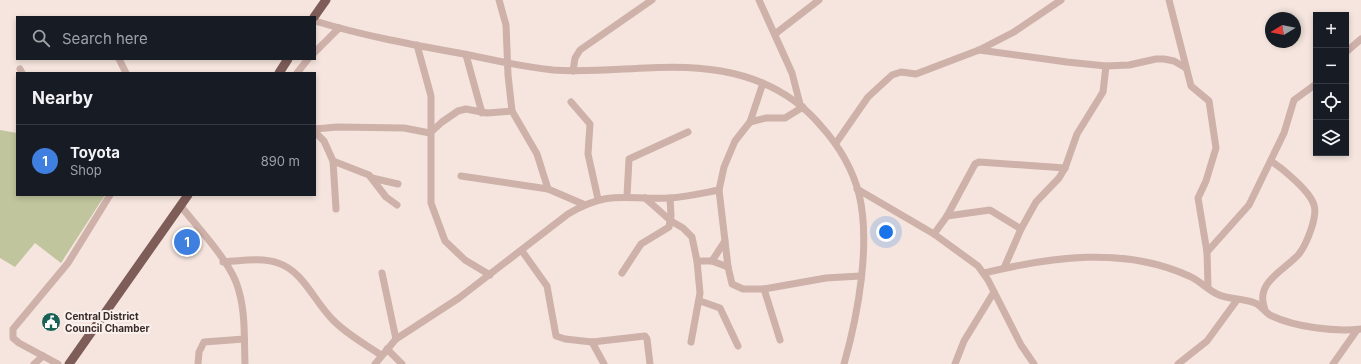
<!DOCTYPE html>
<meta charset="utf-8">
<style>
:root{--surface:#171b24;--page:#242831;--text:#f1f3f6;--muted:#9ea1a6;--line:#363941;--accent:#91b1ae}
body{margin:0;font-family:Inter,sans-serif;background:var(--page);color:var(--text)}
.controls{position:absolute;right:12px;top:12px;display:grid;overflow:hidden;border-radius:0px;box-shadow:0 2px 6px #0003}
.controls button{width:36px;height:36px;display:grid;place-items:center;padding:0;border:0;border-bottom:1px solid var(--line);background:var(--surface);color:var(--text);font:20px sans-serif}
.compass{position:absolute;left:1265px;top:12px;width:36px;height:36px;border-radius:50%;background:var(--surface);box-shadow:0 2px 6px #0003;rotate:260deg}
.you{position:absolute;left:886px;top:232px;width:14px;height:14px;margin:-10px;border:3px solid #fff;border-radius:50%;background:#1a73e8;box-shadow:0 0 0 6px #1a73e833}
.badge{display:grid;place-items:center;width:26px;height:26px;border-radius:50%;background:var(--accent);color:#fff;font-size:13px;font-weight:700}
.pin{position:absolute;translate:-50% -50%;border:2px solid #fff;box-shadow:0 1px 4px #0006}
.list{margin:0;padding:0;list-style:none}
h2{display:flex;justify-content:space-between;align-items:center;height:52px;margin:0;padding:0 16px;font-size:17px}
h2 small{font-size:13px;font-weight:400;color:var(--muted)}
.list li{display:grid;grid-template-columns:26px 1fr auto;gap:12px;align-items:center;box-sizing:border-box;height:72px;padding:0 16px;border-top:1px solid var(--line)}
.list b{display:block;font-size:15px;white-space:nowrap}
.list p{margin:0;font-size:13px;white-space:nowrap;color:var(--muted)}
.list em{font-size:13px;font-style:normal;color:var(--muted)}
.icon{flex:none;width:22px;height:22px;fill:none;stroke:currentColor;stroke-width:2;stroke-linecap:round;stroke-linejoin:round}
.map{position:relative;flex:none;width:1361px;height:364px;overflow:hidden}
.search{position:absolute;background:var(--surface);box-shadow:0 2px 6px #0003;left:16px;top:16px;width:300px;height:44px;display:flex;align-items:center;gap:10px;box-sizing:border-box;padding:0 14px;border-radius:0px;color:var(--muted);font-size:15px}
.panel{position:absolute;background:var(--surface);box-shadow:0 2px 6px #0003;left:16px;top:72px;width:300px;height:124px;border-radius:0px}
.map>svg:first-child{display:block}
.grass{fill:#c1c59d}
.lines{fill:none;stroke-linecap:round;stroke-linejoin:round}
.minor{stroke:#ceb1a9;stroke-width:7}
.major{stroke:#7e5d59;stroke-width:9}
.labels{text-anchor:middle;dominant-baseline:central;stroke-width:4;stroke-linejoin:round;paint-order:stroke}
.poi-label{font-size:10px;font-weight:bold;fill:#3b2b29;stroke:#fbf1ec;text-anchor:start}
</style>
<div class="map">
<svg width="1361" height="364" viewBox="0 0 1361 364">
<rect width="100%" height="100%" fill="#f5e5de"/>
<polygon class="grass" points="0,130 17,133 17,195 105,195 61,263 35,243 15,267 0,258"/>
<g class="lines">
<g class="minor">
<polyline points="499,0 506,25 508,75 512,111 537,154 548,189 583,204"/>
<polyline points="759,0 792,73 800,104"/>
<polyline points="1169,0 1191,86 1209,101 1216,148 1206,181 1198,198 1207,252 1208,287"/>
<path d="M315,21c49,15 99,24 149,33 29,6 59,13 89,16 55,4 113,-9 168,1 40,7 74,24 100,55 18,20 31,41 38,68 12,50 -1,121 -15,170"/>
<polyline points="775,34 819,0"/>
<polyline points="417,45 431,96 431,203 445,241 465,260 490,275"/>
<polyline points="979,50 1067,62 1106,66 1129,65 1156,59 1164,59 1174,61 1186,68"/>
<polyline points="315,52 339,28"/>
<polyline points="1346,52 1361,39"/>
<polyline points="466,55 482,113"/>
<polyline points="119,59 126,73"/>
<polyline points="20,69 22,73"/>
<polyline points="573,71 575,58 580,50 652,0"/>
<polyline points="297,73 308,59"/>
<polyline points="571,102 590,124 588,154 598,199"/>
<polyline points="750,122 766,118 785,118 803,107"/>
<polyline points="315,129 337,127 404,128 430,133"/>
<polyline points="315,132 324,141 333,161 369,175 386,197 397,205"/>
<polyline points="430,133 442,122 458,111 466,109 487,113 512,111"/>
<polyline points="836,143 868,97 892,75 901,72 916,74 979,50 1014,32 1061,0"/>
<polyline points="333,161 336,209"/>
<polyline points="461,176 548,189"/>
<polyline points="372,178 398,184"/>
<polyline points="857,189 934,234 978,266 988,280 1021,345 1034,364"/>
<polyline points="627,196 629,159 688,132"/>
<polyline points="645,198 671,221 683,228 692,237 697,261 700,293 691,342"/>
<path d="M180,205c17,22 46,52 56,77 10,26 8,55 9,82"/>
<polyline points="947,216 990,210 1021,229"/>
<polyline points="934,234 947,216 975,164 979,162 1065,168"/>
<polyline points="725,241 728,267 732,284 743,289 764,289 780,340"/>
<polyline points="522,251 547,286 556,336 565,339 592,342 645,336 647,339 650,364"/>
<polyline points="1207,252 1249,205 1284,133 1294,100 1316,84"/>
<polyline points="697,261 712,261 728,267"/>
<polyline points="712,261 725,241 719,190 724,167 735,141 750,122 763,83"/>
<path d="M223,262c17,-1 39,-5 55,1 25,8 36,38 54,56 14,15 33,25 49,36"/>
<polyline points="1004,268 1021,229 1036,202 1059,178 1065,168 1077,134 1103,92 1106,66"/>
<polyline points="382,273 396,339"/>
<polyline points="622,273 641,244 669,227 671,216 670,198"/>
<path d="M984,273c66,-16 140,-27 205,3 10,4 19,14 28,18 12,6 26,4 38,9 7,3 10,10 17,13 23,11 63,16 89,13"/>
<polyline points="764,289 826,278 860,276"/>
<polyline points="700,301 720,308 738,346"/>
<path d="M1265,310c-11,-28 19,-39 34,-56 7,-9 19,-37 15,-49 -4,-14 -31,-36 -43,-44"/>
<polyline points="592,342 604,364"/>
<polyline points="387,349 402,364"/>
<polyline points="34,364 43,356"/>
<polyline points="58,364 19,343 13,338 13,329 68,263 110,195"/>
<polyline points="198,364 199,352 204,342 244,339"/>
<path d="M375,364l21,-25 63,-41 109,-84c41,-25 58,-14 102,-16 16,-1 33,-5 49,-8"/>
<polyline points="955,364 964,341 994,292"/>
<polyline points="1178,364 1207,341 1237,300"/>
<polyline points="1333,364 1357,330"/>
</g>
<g class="major">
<polyline points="314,17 326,0"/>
<polyline points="279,73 288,59"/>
<polyline points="69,364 188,195"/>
</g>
</g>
<defs>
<symbol id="civic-disc" viewBox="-11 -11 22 22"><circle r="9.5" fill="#1b6055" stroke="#fbf1ec"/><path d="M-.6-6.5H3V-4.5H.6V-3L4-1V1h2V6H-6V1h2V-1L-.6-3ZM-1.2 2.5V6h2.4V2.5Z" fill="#fff"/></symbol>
</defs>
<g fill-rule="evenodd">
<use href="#civic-disc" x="40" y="311" width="22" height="22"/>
</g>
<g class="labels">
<g class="poi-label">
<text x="65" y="316">Central District<tspan x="65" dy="12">Council Chamber</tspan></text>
</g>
</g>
</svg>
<div class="controls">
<button>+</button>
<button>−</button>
<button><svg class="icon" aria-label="locate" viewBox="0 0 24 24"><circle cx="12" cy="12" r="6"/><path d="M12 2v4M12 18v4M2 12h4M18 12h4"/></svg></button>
<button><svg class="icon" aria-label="layers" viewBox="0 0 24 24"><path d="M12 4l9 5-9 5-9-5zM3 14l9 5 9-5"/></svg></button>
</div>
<svg class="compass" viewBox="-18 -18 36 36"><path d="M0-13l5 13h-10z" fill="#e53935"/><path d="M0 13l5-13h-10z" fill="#9ea1a6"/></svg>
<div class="you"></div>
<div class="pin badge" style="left:187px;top:242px;background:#3f7fe0">1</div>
<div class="search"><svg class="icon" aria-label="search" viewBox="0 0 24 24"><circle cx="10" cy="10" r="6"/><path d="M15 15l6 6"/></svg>Search here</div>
<section class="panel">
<h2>Nearby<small></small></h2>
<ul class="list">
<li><span class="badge" style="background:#3f7fe0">1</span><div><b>Toyota</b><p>Shop</p></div><em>890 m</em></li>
</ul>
</section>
</div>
